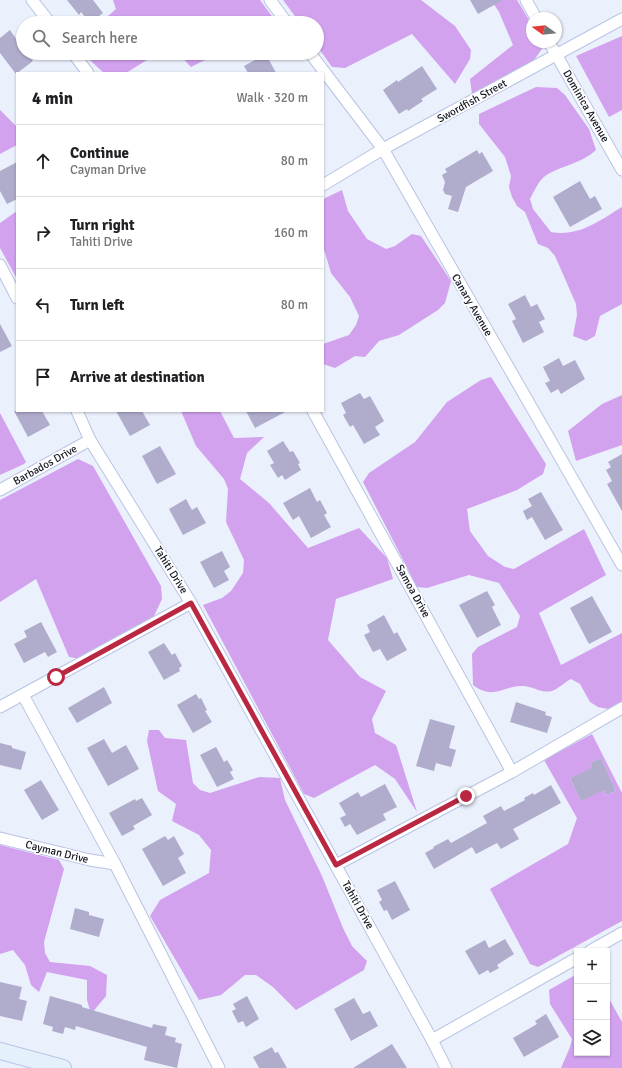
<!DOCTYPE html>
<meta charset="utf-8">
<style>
:root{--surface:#fff;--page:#f6f6f6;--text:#202124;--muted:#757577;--line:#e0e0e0}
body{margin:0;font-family:Signika,sans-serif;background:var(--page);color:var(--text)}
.controls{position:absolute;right:12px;bottom:12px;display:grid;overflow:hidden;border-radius:0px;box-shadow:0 1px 3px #0004}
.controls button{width:36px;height:36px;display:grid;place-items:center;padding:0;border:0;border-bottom:1px solid var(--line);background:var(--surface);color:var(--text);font:20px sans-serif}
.compass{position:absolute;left:526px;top:12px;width:36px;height:36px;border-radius:50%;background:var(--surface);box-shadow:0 1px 3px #0004;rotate:285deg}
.stop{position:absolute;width:12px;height:12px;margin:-9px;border:3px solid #b92742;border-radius:50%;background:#fff}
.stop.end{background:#b92742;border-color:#fff;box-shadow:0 1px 4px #0008}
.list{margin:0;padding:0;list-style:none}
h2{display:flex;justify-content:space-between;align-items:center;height:52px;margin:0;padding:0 16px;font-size:17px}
h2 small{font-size:13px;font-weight:400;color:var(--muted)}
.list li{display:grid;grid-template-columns:26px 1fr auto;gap:12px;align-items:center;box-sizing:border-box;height:72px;padding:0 16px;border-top:1px solid var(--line)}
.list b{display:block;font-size:15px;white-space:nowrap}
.list p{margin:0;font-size:13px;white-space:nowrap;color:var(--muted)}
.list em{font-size:13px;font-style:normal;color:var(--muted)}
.icon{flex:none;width:22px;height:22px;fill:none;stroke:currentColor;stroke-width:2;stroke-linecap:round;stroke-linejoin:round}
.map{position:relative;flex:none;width:622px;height:1068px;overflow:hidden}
.search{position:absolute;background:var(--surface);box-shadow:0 1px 3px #0004;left:16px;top:16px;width:308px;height:44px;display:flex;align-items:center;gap:10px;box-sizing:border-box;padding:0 14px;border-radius:22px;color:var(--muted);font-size:15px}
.panel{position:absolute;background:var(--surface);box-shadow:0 1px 3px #0004;left:16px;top:72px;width:308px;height:340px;border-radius:0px}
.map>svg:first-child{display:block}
.forest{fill:#d2a2ef;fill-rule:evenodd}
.building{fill:#b0accc}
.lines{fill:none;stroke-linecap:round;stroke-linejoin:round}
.street-casing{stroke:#b9c4e3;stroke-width:13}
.secondary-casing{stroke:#b9c4e3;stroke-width:18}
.street{stroke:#fff;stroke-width:11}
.secondary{stroke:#e4f1fd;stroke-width:16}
.route{stroke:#b92742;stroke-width:5}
.labels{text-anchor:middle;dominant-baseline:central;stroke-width:3.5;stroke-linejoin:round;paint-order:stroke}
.street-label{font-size:11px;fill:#151924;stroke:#fff}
</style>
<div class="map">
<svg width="622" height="1068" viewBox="0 0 622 1068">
<rect width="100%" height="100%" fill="#ebf0fd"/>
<g class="forest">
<polygon points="113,0 260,0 277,23 100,23 116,9"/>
<polygon points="283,0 421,0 455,26 471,50 470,59 455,84 412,34 345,68 332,67 317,46 317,23 300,23"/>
<polygon points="491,0 517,0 532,25 532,42 542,42 544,46 532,63 472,95 470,79 513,45 499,12"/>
<polygon points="622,36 622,110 609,117 576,56"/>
<polygon points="82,53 158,53 126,73 104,73"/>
<polygon points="178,53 219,53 191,67"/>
<path d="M536,87l21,1 8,7 24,34 7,21c-14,13 -32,15 -48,24 -9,5 -13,16 -18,25l3,10 18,23c28,5 48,-11 71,-25v97l-22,12 -5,20 -9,5 -13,-5 4,-21 -1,-11 -21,-48 -7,-8 -10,-4 -13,-32 -8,-6 -5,-9 -3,-10 2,-11 -6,-19 -26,-33v-10z"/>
<polygon points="0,110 17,127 17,145 0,154"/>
<polygon points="342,190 348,211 367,239 386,249 395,246 412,234 421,236 451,281 445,303 438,310 399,335 379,341 365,357 355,356 335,368 323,364 323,344 349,335 356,325 359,316 350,297 331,273 323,246 323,199"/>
<polygon points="17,211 17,279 0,248 0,223"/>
<path d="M491,377l55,87 -3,10 -26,16 -50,19 3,22 18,25 17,11 9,2 70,-40 22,46 -67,38 22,52 61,-32v68l-14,8 -10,-2 -8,-5 -10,-18 -9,-5c-6,3 -13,10 -19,12 -11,3 -20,-6 -31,-5 -20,1 -28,14 -48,-1l-1,-31 6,-7 39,-20 3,-11 -21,-33 -30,-8 -42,13 -10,-1 -54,-105 6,-9 46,-31 32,-40 34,-22z"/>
<polygon points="622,395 622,445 576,461 568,431 602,404"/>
<polygon points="181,411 220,411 234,438 264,437 247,453 240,479 269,503 308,548 359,528 387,558 393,579 336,599 328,640 360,677 386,691 372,719 375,733 396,745 417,812 395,779 375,765 314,798 304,794 203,605 222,598 231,591 243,573 244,560 226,522 228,489 224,479 196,446"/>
<polygon points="0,413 26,462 24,464 0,475"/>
<polygon points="78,459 93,466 161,586 162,599 154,616 81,659 69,657 36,579 0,602 0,500"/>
<polygon points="149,730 159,730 165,738 186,740 193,783 200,790 210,793 259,777 280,778 285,800 322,876 343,928 352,946 367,961 364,970 296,1010 273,987 256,975 245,975 221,995 199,1000 150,916 160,900 209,873 211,850 199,835 172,821 176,804 158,791 147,741"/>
<path d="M592,734l30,59v128l-84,46 -8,-3 -40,-75 78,-45 9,-26 -33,-58zM601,758l15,33 -10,4 -3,-7 -22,13 -11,-23 7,-3 1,2 15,-7 -3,-7z"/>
<polygon points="0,845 59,860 64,869 44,942 45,953 50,962 90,966 107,975 106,996 91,1014 87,1000 87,980 47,972 39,992 31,985 25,965 13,950 0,954"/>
<polygon points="577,974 577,1053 607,1053 607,995 622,1022 622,1068 561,1068 570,1047 572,1039 550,1004 549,990"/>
</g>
<g class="building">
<polygon points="67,0 93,0 103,13 90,23 81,12 79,15"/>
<polygon points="470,0 503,0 478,14"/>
<polygon points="10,30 23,49 23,53 26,53 33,61 16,74 0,53 0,38"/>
<polygon points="266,54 276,73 248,73 244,66"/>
<polygon points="422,66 437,89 421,99 423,101 408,111 407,109 399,114 383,90 397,80 398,82"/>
<polygon points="477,150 479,154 482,152 493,171 466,187 458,212 448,209 452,196 445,194 443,190 445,182 442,175 447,172 445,169"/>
<polygon points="17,162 17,199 7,204 0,191 0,171"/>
<polygon points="580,181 590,199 595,196 602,209 570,227 553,197"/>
<polygon points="525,295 531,307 537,304 545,319 539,322 544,332 523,343 512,321 516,319 508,304"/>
<polygon points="0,324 12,346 0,352"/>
<polygon points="559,358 563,366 575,360 585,379 561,394 558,389 551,393 545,383 550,381 543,367"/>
<polygon points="360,393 364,399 370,396 384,421 375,427 380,435 364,444 353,425 350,427 343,415 346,413 341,403"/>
<polygon points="14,411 42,411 50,425 28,437"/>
<polygon points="116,411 142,411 150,425 130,436"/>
<polygon points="246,411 287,411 255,428"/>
<polygon points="283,441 290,452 293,451 300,463 298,464 301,470 285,480 282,475 278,478 270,465 274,463 267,451"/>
<polygon points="160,446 176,474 157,484 142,456"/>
<polygon points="622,454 622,511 607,484 612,481 606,470 611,467 608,462"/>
<polygon points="310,488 317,502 320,500 327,513 324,515 331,527 311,538 299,516 293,520 283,503"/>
<polygon points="541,492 563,530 545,540 532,517 527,520 523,511 532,506 528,499"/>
<polygon points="186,499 192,510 197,507 206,523 183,535 169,509"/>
<polygon points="222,551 230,567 224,571 229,580 214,588 200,562"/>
<polygon points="487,591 495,605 492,607 501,625 477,638 459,605"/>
<polygon points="592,596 612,632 589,644 570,608"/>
<polygon points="384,615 394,634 397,632 407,650 387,661 380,649 373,652 364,635 370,632 367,625"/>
<polygon points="41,622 57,652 48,657 45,652 24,663 14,644 27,637 24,631"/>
<polygon points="164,643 172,655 175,653 182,666 179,668 180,671 164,680 148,652"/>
<polygon points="104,687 112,703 77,723 68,708"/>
<polygon points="196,694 199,699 201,698 207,710 205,711 212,722 193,733 177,705"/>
<polygon points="516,702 546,712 545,715 552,717 547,733 510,722"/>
<polygon points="430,719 455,726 449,748 456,750 451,767 436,763 434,771 416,766"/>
<polygon points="104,739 112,753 126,745 139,769 108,786 87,748"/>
<polygon points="0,743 12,746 12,748 26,752 21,770 0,765"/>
<polygon points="216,747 224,762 227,760 233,770 230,772 234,779 217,787 200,755"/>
<polygon points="601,758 616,791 606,795 604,790 581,801 570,778 592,768 590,763"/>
<polygon points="41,780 59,810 42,820 24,790"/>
<polygon points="385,784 397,807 383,814 386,820 357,835 350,824 345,827 340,818 346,815 339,803 358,792 361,797"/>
<polygon points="551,785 561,803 513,829 519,839 501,849 497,843 476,854 472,847 434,869 425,853 434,848 433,847 448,839 451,843 487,823 483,816 501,806 504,811 525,800 524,798 533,793 534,795"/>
<polygon points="142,798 152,815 133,826 135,829 122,836 109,813 135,799 136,801"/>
<polygon points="165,836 168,840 174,836 184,854 178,858 186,873 163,886 142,849"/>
<polygon points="395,881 410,910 392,920 387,910 384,911 379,902 382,900 377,890"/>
<polygon points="75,908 89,912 89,915 104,919 99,937 70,929"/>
<polygon points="505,939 514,954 497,965 499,968 490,973 488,970 479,975 465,951 485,940 489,948"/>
<polygon points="0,982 22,987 19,999 27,1001 22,1021 0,1016"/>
<polygon points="50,996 82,1005 82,1007 152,1028 153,1024 167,1027 165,1035 176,1038 175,1042 182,1044 177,1068 144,1060 147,1047 76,1026 75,1030 65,1027 63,1034 52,1031 53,1027 43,1024"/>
<polygon points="247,996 259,1019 246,1027 243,1021 238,1023 232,1011 236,1009 233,1004"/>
<polygon points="354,998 363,1014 370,1011 378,1026 351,1041 334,1009"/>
<polygon points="546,1014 559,1037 524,1057 513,1038 537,1024 535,1021"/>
<polygon points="392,1044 407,1068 353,1068"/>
<polygon points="272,1047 275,1053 278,1052 287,1068 259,1068 253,1057"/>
</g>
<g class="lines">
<defs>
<g id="street">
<polyline points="32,0 50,23"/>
<polyline points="270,0 287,23"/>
<polyline points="526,0 536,18"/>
<polyline points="549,42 622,170"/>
<polyline points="73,53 88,73"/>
<polyline points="310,53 383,149 622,565"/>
<polyline points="323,185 383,149 622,19"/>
<polyline points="0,265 17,298"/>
<polyline points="77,411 90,440 191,603 432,1040 446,1068"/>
<polyline points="313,411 512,772"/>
<polyline points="0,490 90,440"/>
<polyline points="23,695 115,864 219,1068"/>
<polyline points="0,707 191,603"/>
<polyline points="0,838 90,860 115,864"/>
<polyline points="336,865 512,772 622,708"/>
<polyline points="590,951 622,933"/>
<polyline points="432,1040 577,958"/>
</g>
<polyline id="secondary" points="0,1051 63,1068"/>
</defs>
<use href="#street" class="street-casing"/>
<use href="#secondary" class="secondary-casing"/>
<use href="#street" class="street"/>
<use href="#secondary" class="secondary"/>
</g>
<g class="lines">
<polyline class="route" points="56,677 191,603 336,865 466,796"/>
</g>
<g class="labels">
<g class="street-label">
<text transform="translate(472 101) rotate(-29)">Swordfish Street</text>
<text transform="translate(586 106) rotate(60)">Dominica Avenue</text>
<text transform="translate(472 305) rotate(60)">Canary Avenue</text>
<text transform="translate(45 465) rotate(-29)">Barbados Drive</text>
<text transform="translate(171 570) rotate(58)">Tahiti Drive</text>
<text transform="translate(413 591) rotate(61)">Samoa Drive</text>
<text transform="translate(57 852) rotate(14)">Cayman Drive</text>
<text transform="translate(358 905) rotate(61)">Tahiti Drive</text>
</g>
</g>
</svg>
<div class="controls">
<button>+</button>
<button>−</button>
<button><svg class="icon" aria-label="layers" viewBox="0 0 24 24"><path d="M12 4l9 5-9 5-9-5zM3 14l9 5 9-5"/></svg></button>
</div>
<svg class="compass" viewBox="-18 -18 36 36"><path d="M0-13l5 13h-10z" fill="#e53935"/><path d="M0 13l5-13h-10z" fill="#757577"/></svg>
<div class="stop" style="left:56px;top:677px"></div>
<div class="stop end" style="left:466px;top:796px"></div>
<div class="search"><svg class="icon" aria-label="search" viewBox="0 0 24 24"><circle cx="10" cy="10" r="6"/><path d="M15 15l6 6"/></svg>Search here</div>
<section class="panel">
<h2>4 min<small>Walk · 320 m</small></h2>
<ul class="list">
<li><svg class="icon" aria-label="ahead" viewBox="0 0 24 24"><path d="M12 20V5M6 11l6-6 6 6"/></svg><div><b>Continue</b><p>Cayman Drive</p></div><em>80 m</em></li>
<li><svg class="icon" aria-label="right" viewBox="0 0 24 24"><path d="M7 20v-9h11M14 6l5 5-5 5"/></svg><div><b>Turn right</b><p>Tahiti Drive</p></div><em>160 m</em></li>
<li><svg class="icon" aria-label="left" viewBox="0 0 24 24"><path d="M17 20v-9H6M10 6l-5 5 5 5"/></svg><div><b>Turn left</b></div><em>80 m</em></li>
<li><svg class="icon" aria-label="arrive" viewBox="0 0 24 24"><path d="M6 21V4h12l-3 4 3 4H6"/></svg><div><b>Arrive at destination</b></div></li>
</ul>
</section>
</div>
